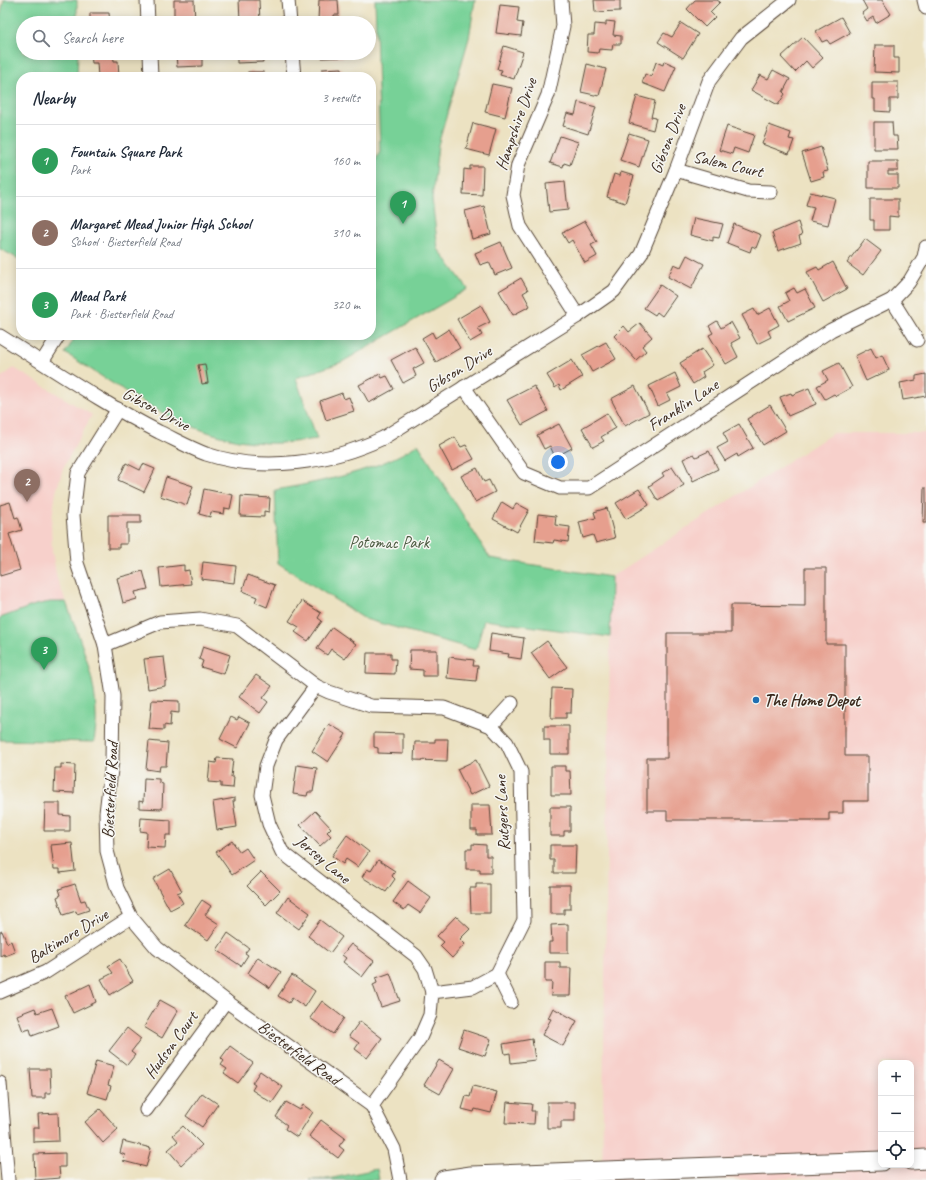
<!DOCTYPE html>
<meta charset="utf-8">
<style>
:root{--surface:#fff;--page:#f2f2f3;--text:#1f2937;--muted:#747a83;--line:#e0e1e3;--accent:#2563eb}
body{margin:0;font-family:Caveat,sans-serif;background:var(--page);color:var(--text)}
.controls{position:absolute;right:12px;bottom:12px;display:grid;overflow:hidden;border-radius:8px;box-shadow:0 2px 10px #0003}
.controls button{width:36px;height:36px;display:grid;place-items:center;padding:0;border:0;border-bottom:1px solid var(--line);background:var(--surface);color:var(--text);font:20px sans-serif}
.you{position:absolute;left:558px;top:462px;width:14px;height:14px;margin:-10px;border:3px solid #fff;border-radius:50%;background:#1a73e8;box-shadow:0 0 0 6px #1a73e833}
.badge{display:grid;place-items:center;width:26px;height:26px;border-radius:50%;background:var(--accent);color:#fff;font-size:13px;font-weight:700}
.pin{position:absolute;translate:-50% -33px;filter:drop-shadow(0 1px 2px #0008)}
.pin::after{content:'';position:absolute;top:21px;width:14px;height:12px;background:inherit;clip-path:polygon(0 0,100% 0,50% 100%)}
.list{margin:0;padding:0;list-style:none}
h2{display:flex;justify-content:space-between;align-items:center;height:52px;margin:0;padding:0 16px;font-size:17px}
h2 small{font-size:13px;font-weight:400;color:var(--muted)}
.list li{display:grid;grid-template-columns:26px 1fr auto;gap:12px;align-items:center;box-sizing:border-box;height:72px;padding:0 16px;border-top:1px solid var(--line)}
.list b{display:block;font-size:15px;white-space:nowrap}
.list p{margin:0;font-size:13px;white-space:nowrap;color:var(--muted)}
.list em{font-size:13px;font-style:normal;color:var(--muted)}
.icon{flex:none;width:22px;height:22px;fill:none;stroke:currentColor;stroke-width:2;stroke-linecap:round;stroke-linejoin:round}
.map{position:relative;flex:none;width:926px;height:1180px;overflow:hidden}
.search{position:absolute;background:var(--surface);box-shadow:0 2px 10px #0003;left:16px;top:16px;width:360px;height:44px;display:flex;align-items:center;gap:10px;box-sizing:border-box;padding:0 14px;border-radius:22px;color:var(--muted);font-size:15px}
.panel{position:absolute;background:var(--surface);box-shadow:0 2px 10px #0003;left:16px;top:72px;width:360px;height:268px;border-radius:16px}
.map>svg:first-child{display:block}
.built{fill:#f7d0cb;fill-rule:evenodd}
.green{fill:#77d197;stroke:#597e5a}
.building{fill:#e69f8e}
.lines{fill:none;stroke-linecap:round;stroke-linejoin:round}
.street-casing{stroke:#564637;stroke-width:15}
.secondary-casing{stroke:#564637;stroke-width:21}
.street{stroke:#fff;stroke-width:13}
.secondary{stroke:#fff;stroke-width:19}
.poi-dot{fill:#1f6fb2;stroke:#f6f6f2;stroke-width:1.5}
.labels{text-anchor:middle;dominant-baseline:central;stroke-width:3;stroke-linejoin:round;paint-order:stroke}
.street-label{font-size:17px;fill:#3b2a1e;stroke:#f6f6f2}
.park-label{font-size:17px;fill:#4d5c42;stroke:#f6f6f2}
.poi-label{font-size:17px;font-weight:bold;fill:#3b2a1e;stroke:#f6f6f2;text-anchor:start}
</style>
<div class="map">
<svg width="926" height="1180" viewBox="0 0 926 1180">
<rect width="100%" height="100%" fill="#f6f6f2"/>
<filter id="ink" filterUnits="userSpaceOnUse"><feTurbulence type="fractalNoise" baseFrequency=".025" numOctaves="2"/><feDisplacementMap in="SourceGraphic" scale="8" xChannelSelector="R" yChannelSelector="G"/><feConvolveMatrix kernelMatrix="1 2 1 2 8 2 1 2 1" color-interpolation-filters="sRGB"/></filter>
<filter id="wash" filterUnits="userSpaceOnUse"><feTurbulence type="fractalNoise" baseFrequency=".012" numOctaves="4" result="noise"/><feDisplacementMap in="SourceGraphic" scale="16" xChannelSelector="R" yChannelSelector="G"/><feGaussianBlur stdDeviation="0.9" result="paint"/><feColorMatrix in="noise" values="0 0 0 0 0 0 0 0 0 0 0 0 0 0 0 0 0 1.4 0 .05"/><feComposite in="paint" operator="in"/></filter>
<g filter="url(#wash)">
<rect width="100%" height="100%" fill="#ece2c2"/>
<g class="built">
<polygon points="14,368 92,415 63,468 56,492 51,524 52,551 57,579 66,602 35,605 0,618 0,378"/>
<path d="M833,433h93v747h-83v-2l-241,2 9,-603zM881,1063h30v102h-30z"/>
</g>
<g class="green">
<polygon points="4,0 77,0 77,23 23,23 23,53 78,53 77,77 21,77 21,260 0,249 0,18"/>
<path d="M375,0h100l-6,38 -31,107 -6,54 6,50 30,40 -126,73 -46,16 21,61c-17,2 -34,5 -51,4 -77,-3 -138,-51 -201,-90l12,-18h294v-167l9,-16z"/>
<path d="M418,444l72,114 121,19 -1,60 -126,-17 -8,30 -111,-31 -87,-56 -3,-73c45,-8 105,-19 143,-46z"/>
<path d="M50,602h16c13,36 30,74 30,113 1,9 -1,18 -2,27l-94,-2v-122l35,-13z"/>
<polygon points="377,1169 379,1180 309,1180 328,1179"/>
</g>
<g id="blocks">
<g class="building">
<polygon points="174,0 194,0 195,23 174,23"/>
<polygon points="239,0 259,0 260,23 246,23 246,20 240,20"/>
<polygon points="319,0 338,0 339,15 334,15 334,19 318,20"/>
<polygon points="594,0 620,0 620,11 595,12"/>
<polygon points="695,0 717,0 720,2 710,12 715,17 705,27 687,9"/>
<polygon points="862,0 882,0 891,14 876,23 873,17 867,21 862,13 867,9"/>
<polygon points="500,5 519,7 517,22 523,23 521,36 496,33"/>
<polygon points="90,13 109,13 110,23 90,23"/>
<polygon points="841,17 850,33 830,44 827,40 822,42 816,31"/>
<polygon points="606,21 615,22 613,35 621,36 621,44 613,44 612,50 599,49 598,53 587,52 588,35 594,35 595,24 606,25"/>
<polygon points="681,23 698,34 683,58 658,42 664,33 672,37"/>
<polygon points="803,37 823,58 812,68 806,61 795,72 781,57"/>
<polygon points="875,45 894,45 894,58 899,58 899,73 874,72"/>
<polygon points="504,46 523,52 514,79 500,75 502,70 497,69"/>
<polygon points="91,53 113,53 114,61 118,61 119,77 98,76 97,63 92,63"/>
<polygon points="176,53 202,53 202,66 177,67"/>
<polygon points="237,53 262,53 263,62 237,63"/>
<polygon points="321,53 346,53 346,57 321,58"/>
<polygon points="664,61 676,66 665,92 642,83 645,74 651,77 656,62 663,65"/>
<polygon points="587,64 606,69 599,96 581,92"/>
<polygon points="342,68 342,77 323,77 322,69"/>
<polygon points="773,70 790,79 783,92 785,94 778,105 751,90 760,75 768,79"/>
<rect x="248" y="72" width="15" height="5"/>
<polygon points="872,82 898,82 898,99 890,99 890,112 875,111 875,99 872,99"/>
<polygon points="492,84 512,88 505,117 485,112"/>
<polygon points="637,96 655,101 651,117 656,118 653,130 629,123"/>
<polygon points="578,102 596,107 588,134 563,126 567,113 575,115"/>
<polygon points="874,122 892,122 893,136 897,136 898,149 874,149"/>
<polygon points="473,123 496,129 489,155 466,149"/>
<polygon points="769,125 791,133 789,139 794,140 789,154 762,144"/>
<polygon points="727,126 754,135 748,153 734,148 732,154 719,150"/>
<polygon points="629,133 648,139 639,167 620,160"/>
<polygon points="560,136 578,142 570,165 564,163 563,167 550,163"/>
<polygon points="821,147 828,171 823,172 824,177 811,181 802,153"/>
<polygon points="868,161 898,161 898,171 888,171 888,175 898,175 898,188 868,188"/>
<polygon points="470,166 483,166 482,195 463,194 464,169 470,170"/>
<polygon points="621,172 634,176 625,203 607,197 614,174 620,176"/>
<polygon points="565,182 568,210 549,212 546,184"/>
<polygon points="810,192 835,198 828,225 810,221 814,207 806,205"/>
<polygon points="870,199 898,199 898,217 889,216 889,230 874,230 874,220 870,220"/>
<polygon points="484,206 491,234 472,239 465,211"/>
<polygon points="694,218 723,224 719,238 713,237 713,241 690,235"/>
<polygon points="585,221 597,242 591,245 597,256 585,263 572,240 568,243 562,233"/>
<polygon points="798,222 802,235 799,236 801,243 778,251 772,233"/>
<polygon points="734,224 761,235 756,248 752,246 750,252 727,243"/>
<polygon points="865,239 881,251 863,275 847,263"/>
<polygon points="501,242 512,268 495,275 489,262 480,265 475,253"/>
<polygon points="687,255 704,264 691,289 668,277 674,264 681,267"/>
<polygon points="833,262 847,289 823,302 807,272 817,267 819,270"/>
<polygon points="521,278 528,290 523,293 530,306 513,315 499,291"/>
<polygon points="660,285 676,296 662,316 657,312 655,315 644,308"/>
<polygon points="794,288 797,293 805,289 815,308 788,321 780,306 789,301 785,293"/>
<polygon points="481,305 490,322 478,328 482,335 470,342 457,319"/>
<polygon points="770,308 779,325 768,331 771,337 757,344 742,315 754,309 757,315"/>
<polygon points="717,321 721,328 731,322 740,338 731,343 738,357 726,364 709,335 713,333 709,326"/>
<polygon points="640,323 652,337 642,346 646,351 636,360 614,336 624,326 629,332"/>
<polygon points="449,329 460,348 436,362 422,338 432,332 435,338"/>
<polygon points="606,342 616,359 592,372 582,355"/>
<polygon points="415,347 424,363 413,369 416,376 403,383 391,360"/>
<polygon points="871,348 876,358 882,355 889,370 866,381 855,356"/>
<polygon points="702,349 713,365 702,372 704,377 693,384 680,363"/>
<polygon points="572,360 582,377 561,390 559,385 555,388 547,375"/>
<polygon points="839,363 852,387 836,396 834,394 825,399 817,386 828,380 823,371"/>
<polygon points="205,364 208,383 202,384 198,365"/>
<polygon points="675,373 681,387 667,394 670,400 658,406 649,386"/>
<polygon points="380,374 382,378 387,376 394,389 369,403 359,385"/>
<polygon points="926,374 926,396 903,400 900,383 916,380 916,376"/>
<polygon points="534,386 548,411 522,425 507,400"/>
<polygon points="635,386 649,413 625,426 611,399"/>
<polygon points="809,388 816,404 788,416 780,397 791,393 792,395"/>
<polygon points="342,393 344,399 349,397 354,411 326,420 320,401"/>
<polygon points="770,405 786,431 763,445 747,419"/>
<polygon points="607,413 616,428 601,437 604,441 593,447 582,428"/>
<polygon points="559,424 572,448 555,457 550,446 544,449 537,435"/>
<polygon points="739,424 753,448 738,457 737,454 725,461 717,448 728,442 723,433"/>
<polygon points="455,437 461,447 466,445 474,459 452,470 439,446"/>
<polygon points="709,451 718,469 693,481 683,459 694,454 696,457"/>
<polygon points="126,463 140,470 143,464 155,469 144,492 118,480"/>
<polygon points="672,467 684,485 658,501 649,486 664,476 662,473"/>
<polygon points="477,468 484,482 489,480 495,492 475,502 461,476"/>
<polygon points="166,477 193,486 187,505 160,496"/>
<polygon points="924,488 926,488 926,523 923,523"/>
<polygon points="204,489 233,495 230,509 225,508 224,514 211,512 210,517 199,514"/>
<polygon points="639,489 649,505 626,519 616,503"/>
<polygon points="241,496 270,498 269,512 264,511 264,517 240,516"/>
<polygon points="10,502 15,518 18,517 22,530 9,534 20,570 0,576 0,505"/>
<polygon points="502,502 513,509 516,503 529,510 517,532 493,519"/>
<polygon points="607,508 615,538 596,543 593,535 583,538 579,522 596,518 594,512"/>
<polygon points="538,514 556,516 555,525 570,527 568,542 554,540 553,543 535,541"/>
<polygon points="108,515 141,515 141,523 127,523 127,544 119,544 119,548 108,548"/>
<polygon points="203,562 236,566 234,583 201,579"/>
<polygon points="184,565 184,571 189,570 191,584 161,587 159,568"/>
<polygon points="805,568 826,568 826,644 845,644 845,756 868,756 868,801 843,801 843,813 829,813 829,820 667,820 667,811 647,811 647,758 667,758 667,633 731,633 731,605 805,606"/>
<polygon points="143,571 148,589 135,592 137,599 123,603 117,578"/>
<polygon points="248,575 275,585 267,607 255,602 257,597 242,591"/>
<polygon points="302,601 321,613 318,618 322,621 308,641 295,632 299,627 289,621"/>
<polygon points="332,627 356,644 345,659 331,649 327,655 317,648"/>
<polygon points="491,633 524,638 521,659 508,657 509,654 489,651"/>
<polygon points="547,641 567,667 550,679 531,653"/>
<polygon points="203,646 230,655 224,674 201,667 203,661 199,659"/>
<polygon points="410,650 437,650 437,676 423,676 423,670 409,669"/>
<polygon points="367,653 391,653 391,659 396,659 395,674 366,673"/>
<polygon points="164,657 167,681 165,681 165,686 148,689 144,659"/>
<polygon points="449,657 474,660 473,666 478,666 476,681 447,678"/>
<polygon points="256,675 272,686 263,698 268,702 260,713 239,697"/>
<polygon points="552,688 572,689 571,713 566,713 566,718 551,718"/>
<polygon points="152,700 179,701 179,713 171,712 170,726 164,725 164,730 149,729"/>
<polygon points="231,717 237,720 239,717 250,723 237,748 220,739"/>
<polygon points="329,724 346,734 328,762 312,751"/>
<polygon points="544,726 569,726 569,754 550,754 550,740 544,740"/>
<polygon points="374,733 403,734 403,754 378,753 378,748 374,747"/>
<polygon points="435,739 448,739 447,761 414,760 415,742 435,742"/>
<polygon points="149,741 168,743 166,766 160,766 159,771 146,769"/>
<polygon points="217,758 233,759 231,777 234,777 233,788 221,787 221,783 208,782 210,762 216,763"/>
<polygon points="476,760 489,786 470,795 457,769"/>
<polygon points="61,764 75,765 74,793 54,792 55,768 61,768"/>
<polygon points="297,765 317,768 313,792 308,792 307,796 293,794"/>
<polygon points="551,766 565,766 565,771 570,771 571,795 551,795"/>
<polygon points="144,778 159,779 159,783 163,784 162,809 139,808 139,801 143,802"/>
<polygon points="235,798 235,801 233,801 237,827 217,830 213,802"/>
<polygon points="45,803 60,803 60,815 70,816 70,831 44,831"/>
<polygon points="471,805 490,805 492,835 477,835 477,830 471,830"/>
<polygon points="550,807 570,807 570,831 564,831 564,836 550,836"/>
<polygon points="315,811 331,828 327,832 331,836 320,846 300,825"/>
<polygon points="141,818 171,820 171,835 166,835 165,848 146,847 147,832 140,831"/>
<polygon points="347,835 369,852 358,867 346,859 343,864 332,856"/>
<polygon points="232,841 240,852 246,848 254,860 232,875 216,852"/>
<polygon points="72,843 75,871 60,873 60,869 54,869 51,845"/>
<polygon points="472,844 486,845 486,856 491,856 491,873 480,873 480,869 466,869 466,849 472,849"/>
<polygon points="550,845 576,845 575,873 554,873 554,860 550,860"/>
<polygon points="378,860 395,871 392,876 395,879 386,892 362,877 367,869 371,871"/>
<polygon points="170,869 182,891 177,893 183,903 170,910 153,879"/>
<polygon points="261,872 280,891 266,905 247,886"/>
<polygon points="408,881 431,898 420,913 408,905 404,910 393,902"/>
<polygon points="75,884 81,901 85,900 89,910 77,914 76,911 63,915 57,897 61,895 59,889"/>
<polygon points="476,884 490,884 490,913 471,913 470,888 476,888"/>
<polygon points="550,885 570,885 570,909 564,909 564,914 550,914"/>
<polygon points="288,897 310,913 299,929 277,913"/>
<polygon points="202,900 211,906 205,915 219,924 208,940 185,925"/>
<polygon points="456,916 470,929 460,939 465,944 452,958 440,946 444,942 437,936"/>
<polygon points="320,920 342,937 330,953 308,936"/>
<polygon points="568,924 568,953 549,953 549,942 552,942 551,925"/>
<polygon points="2,931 7,943 11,941 15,952 5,956 4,954 0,956 0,932"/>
<polygon points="228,933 249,948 245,953 248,955 241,966 217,950"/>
<polygon points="351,944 374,961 362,977 343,962 346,958 342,955"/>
<polygon points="258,957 281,972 270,988 248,973"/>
<polygon points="120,959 133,981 110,995 101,979 113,973 108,966"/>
<polygon points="545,962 560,962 560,968 571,968 570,996 551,996 552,982 545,982"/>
<polygon points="390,973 400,1001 381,1007 373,985 377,983 376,978"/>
<polygon points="292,975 315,991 305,1007 292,998 289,1003 278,996"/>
<polygon points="90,984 96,1002 73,1013 65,996"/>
<polygon points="160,1000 178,1010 162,1038 144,1027"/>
<polygon points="322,1001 344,1018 333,1034 310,1018"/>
<polygon points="35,1008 37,1013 52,1008 59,1026 32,1036 30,1029 23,1031 17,1015"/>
<polygon points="553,1008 577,1021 563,1046 542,1035 551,1019 548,1018"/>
<polygon points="360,1021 382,1038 367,1058 355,1049 359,1043 349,1036"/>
<polygon points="127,1028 141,1039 131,1052 135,1055 127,1065 109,1051"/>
<polygon points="464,1030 491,1039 485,1056 458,1047"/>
<polygon points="532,1039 535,1060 511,1063 510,1053 505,1054 503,1044"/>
<polygon points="230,1046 253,1063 238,1083 224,1073 227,1069 221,1065 224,1061 221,1058"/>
<polygon points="439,1060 454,1069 440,1094 424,1085"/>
<polygon points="96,1061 114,1066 108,1085 111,1086 107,1099 87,1093"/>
<polygon points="30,1069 50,1069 51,1093 45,1093 45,1098 32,1098"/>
<polygon points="260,1071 283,1087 272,1103 252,1090 255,1085 252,1083"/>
<polygon points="473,1086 497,1092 491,1113 475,1109 474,1112 462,1109 466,1096 470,1097"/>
<polygon points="202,1093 218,1104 202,1127 186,1116"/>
<polygon points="286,1102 300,1110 303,1105 313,1112 297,1137 285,1129 287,1125 276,1117"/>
<polygon points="507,1102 532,1104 531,1111 535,1111 534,1124 505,1123"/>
<polygon points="547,1102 575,1102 575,1121 561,1121 561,1128 547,1128"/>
<polygon points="100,1109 118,1129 103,1143 85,1122"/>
<polygon points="58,1113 59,1141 33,1142 33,1128 39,1128 38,1114"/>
<polygon points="321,1120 345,1138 339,1146 344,1150 338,1158 309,1136"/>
<polygon points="183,1126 202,1145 181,1165 168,1150 178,1141 173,1135"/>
<polygon points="123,1141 151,1148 146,1167 123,1161 125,1155 120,1153"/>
<polygon points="65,1153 65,1167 59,1167 60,1178 35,1180 34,1154"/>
</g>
</g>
</g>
<g filter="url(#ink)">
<use href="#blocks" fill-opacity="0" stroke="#564637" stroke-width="1"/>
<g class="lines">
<defs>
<g id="street">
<polyline points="147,0 148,23"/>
<polyline points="288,0 290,23"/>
<polyline points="561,0 563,26 548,95 518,165 513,195 520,226 578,316"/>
<polyline points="924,0 926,8"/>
<polyline points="150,53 151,77"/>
<polyline points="292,53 294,77"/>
<polyline points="676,170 748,191 771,192"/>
<polyline points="892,300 917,340"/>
<path d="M0,336c53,33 104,68 159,96 15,7 31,16 47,22 57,19 124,9 177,-16l195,-122 36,-25 27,-37 35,-84 33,-89 32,-43 48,-38"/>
<polyline points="42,362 59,335"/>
<polyline points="464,387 524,473 560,488 589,488 831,330 892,300 909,282 924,257 926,247"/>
<polyline points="118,409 78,473 73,515 77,563 105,645 113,696 112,761 106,813 107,851 117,888 131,917 157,948 226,1001 372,1106 394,1149 400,1180"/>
<polyline points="105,645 160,622 200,619 237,626 316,686 329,692 371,706 444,708 491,726 507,743 521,772 524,920 497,974 473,987 432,992 430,1015 420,1038 372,1106"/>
<polyline points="316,686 276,740 266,766 262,795 269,824 282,852 416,956 425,969 432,992"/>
<polyline points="491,726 512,703"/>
<polyline points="497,974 511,1002"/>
<polyline points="0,992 46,972 131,917"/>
<polyline points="0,1083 8,1180"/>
<polyline points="146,1110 226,1001"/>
</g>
<g id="secondary">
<polyline points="911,1160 926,1159"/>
<polyline points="444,1180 471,1176 881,1161"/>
</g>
</defs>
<use href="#street" class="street-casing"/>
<use href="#secondary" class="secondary-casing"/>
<use href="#street" class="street"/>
<use href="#secondary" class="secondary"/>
</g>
</g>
<circle class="poi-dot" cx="756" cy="700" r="4"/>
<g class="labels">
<g class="street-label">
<text transform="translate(516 124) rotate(-71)">Hampshire Drive</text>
<text transform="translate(668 139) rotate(-69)">Gibson Drive</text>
<text transform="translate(728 164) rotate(13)">Salem Court</text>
<text transform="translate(459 369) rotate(-32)">Gibson Drive</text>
<text transform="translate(683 405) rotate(-33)">Franklin Lane</text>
<text transform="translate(156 409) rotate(28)">Gibson Drive</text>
<text transform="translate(110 790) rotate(-87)">Biesterfield Road</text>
<text transform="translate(502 813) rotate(-93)">Rutgers Lane</text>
<text transform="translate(323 859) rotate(40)">Jersey Lane</text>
<text transform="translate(68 936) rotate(-31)">Baltimore Drive</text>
<text transform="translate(171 1045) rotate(-54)">Hudson Court</text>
<text transform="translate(299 1053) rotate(36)">Biesterfield Road</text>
</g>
<g class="park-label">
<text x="389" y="542">Potomac Park</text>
</g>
<g class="poi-label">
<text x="764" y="700">The Home Depot</text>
</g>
</g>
</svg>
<div class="controls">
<button>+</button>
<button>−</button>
<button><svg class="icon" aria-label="locate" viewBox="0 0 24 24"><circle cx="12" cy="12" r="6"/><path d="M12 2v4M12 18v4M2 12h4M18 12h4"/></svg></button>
</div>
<div class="you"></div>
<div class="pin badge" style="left:403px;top:224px;background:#2e9e5b">1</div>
<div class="pin badge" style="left:27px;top:502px;background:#8d6e63">2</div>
<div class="pin badge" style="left:44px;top:670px;background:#2e9e5b">3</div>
<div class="search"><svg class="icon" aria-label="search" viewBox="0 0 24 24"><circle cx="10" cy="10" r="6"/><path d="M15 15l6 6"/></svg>Search here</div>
<section class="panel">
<h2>Nearby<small>3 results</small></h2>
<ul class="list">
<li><span class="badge" style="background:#2e9e5b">1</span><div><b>Fountain Square Park</b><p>Park</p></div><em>160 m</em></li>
<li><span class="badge" style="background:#8d6e63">2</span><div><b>Margaret Mead Junior High School</b><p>School · Biesterfield Road</p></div><em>310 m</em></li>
<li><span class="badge" style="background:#2e9e5b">3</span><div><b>Mead Park</b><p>Park · Biesterfield Road</p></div><em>320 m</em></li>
</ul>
</section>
</div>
